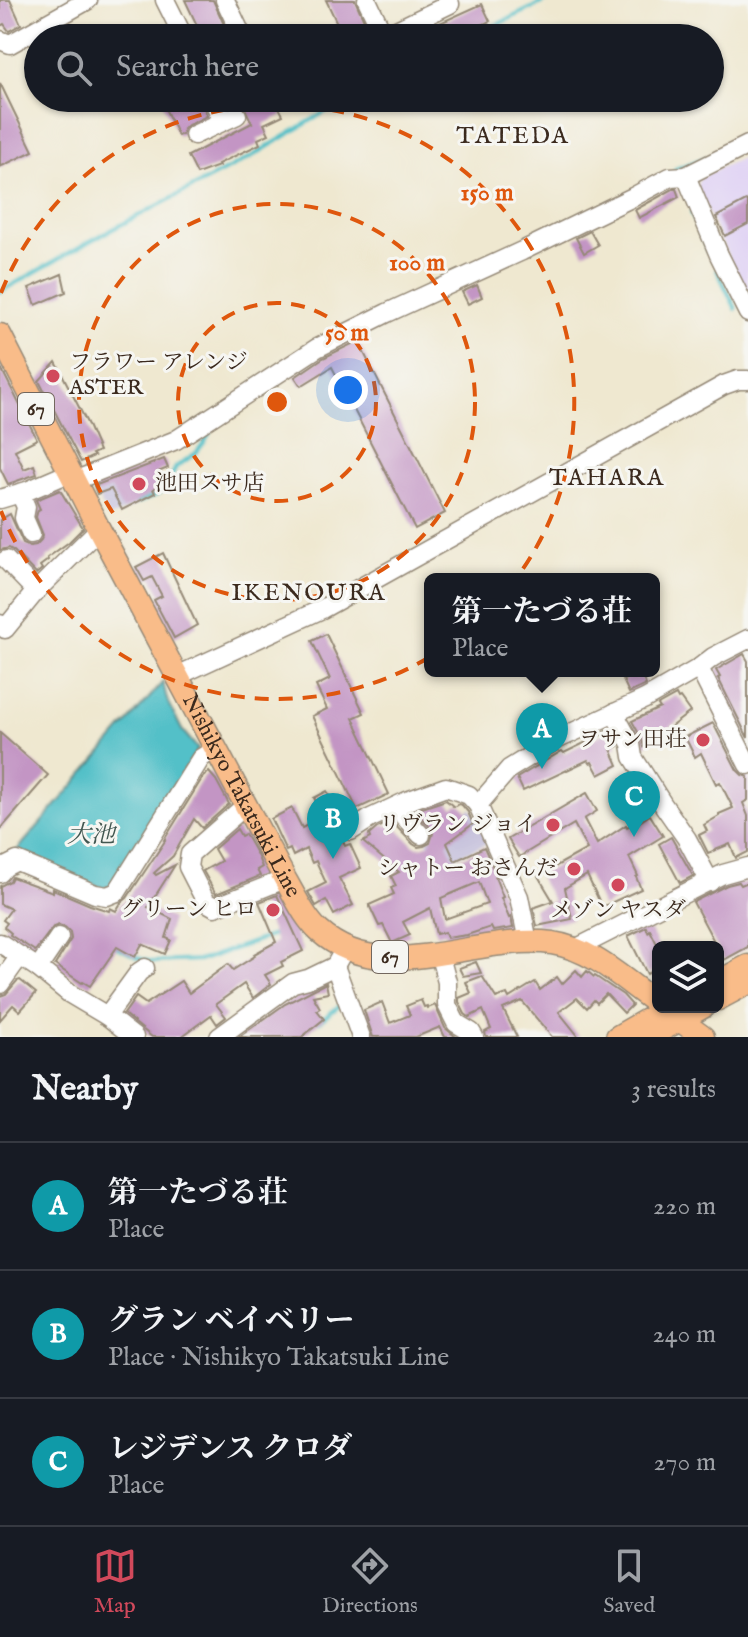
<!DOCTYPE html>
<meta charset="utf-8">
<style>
:root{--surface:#171b24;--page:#242831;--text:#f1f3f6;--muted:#9ea1a6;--line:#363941;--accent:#d1495b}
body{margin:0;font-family:"IM FELL English","Noto Serif JP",serif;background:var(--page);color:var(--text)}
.controls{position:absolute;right:24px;bottom:24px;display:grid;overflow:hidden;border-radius:12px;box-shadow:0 2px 6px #0004}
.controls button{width:72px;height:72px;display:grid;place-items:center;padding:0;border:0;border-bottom:2px solid var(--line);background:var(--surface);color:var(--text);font:40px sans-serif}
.you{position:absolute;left:348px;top:390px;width:28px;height:28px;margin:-20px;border:6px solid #fff;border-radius:50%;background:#1a73e8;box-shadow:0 0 0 12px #1a73e833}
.badge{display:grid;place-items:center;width:52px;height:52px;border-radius:50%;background:var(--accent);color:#fff;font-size:26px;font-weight:700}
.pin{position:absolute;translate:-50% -66px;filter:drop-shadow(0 2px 4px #0008)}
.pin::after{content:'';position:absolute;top:42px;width:28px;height:24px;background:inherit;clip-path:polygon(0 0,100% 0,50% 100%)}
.popup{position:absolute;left:424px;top:573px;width:236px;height:104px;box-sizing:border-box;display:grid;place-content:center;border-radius:12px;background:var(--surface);filter:drop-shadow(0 2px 6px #0005);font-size:26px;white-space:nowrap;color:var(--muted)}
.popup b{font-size:30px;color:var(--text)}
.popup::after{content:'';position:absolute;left:50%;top:100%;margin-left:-16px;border:16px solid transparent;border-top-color:var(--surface)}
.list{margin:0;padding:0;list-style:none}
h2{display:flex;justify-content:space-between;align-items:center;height:104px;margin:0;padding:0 32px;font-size:34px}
h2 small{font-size:26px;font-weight:400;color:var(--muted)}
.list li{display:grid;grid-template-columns:52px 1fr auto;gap:24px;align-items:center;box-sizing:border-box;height:128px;padding:0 32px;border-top:2px solid var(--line)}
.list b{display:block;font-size:30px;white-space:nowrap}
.list p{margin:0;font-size:26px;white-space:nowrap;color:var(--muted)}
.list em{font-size:26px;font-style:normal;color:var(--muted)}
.icon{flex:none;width:44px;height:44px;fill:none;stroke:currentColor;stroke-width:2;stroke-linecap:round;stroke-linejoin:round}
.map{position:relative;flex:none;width:748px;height:1037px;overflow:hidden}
.search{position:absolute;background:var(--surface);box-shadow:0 2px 6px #0004;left:24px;right:24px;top:24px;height:88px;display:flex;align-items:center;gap:20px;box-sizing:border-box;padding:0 28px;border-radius:44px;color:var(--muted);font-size:30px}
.sheet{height:488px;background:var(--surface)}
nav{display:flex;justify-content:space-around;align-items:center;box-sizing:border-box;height:112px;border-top:2px solid var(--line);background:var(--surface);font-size:22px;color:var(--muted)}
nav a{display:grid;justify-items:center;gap:4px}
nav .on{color:var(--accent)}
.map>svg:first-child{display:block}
.built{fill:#e1d4f4}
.industrial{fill:#c5c0db}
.water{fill:#52c0c8;stroke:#467573;stroke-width:2}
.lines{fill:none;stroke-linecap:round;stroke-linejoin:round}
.stream{stroke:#52c0c8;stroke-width:4}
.building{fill:#c395c4;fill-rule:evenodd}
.minor-casing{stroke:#958977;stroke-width:21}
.major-casing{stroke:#958977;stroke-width:25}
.minor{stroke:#fff;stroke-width:18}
.major{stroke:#f9bc89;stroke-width:22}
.ring{fill:none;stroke:#df570d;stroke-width:4;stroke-dasharray:14 10}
.poi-dot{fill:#d1495b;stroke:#f6f6f2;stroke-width:3}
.labels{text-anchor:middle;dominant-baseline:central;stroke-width:6;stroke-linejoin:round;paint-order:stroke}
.shield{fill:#f6f6f2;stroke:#73675e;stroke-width:2}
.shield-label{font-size:20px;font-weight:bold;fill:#3b2a1e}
.poi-label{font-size:22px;fill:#3b2a1e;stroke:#f6f6f2;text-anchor:end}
.street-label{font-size:22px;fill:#3b2a1e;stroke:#f6f6f2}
.neighbourhood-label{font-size:24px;letter-spacing:2px;fill:#3b2a1e;stroke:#f6f6f2}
.water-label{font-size:24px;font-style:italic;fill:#425751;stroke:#f6f6f2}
.centre{fill:#df570d;stroke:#f6f6f2;stroke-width:4}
.ring-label{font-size:24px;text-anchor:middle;font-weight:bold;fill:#df570d;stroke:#f6f6f2;stroke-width:6;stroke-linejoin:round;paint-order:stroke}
</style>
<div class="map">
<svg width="748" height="1037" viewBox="0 0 748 1037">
<rect width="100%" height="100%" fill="#f6f6f2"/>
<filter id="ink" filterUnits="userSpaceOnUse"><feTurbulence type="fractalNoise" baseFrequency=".0125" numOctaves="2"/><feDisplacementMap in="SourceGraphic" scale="16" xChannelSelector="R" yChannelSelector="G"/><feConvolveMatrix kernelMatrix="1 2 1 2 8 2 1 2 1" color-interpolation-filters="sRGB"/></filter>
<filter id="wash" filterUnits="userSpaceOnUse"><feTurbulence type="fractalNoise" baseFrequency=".006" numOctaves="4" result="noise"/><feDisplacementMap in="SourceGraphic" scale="32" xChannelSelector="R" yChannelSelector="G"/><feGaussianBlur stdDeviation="1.8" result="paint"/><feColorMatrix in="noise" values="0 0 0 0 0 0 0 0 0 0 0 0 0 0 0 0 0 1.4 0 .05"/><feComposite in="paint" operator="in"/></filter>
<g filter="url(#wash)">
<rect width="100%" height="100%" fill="#efe8d0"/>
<polygon class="built" points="748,155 748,300 697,187 699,180 709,173"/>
<g class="industrial">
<polygon points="120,471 137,505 109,518 91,483"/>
<polygon points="471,808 488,843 411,877 430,848 427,840"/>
</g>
<polygon class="water" points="163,682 167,700 182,730 198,749 111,886 103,888 13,855"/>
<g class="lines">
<g class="stream">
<polyline points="469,38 548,0"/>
<polyline points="675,169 704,158"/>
<polyline points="691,212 708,252"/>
<polyline points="717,270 736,309"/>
<polyline points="0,292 90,241 251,157 348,98"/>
<polyline points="734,390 748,391"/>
<polyline points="138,503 155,496 164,490 176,467 196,453 206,440 214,424"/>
<polyline points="113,945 141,959 152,962 202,960 276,934"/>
<polyline points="319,1022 343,1003"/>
</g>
</g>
<g id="blocks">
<g class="building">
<polygon points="0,0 10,0 21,24 9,31 4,24 0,26"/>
<polygon points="185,0 213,0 230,38 203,38"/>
<polygon points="326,0 355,0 372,38 344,38"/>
<polygon points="482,4 490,21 456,38 407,38"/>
<polygon points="0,83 33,151 0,167"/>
<polygon points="160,98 200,98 207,116 188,125 184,129 182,134 178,136"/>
<polygon points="225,98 274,98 283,115 264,124 269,134 258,139 260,144 218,164 219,166 197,174 188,156 252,123 244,106 237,103 229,106"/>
<polygon points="673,189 676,189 679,197 639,218 635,210"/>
<polygon points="748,200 748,224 725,236 716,217"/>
<polygon points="590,231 598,245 584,253 576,238"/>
<polygon points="62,274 66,292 36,305 29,288"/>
<polygon points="477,285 482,297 468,304 462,292"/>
<polygon points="358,341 445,513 415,529 332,367 301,386 295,377 323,358"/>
<polygon points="56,362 87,423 99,451 92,454 94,456 81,462 39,381"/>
<polygon points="0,366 37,439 15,450 24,469 34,465 37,474 8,484 0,468"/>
<polygon points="164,459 168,468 158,472 163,485 153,489 155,493 122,510 111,489 97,494 94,486"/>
<polygon points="60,490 83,528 69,542 47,558 48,560 40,566 42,569 36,574 14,551 9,548 0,550 0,520 10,514 23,543 30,546 36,545 41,540 43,535 36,517 38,510 40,509 36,500"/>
<polygon points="163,553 197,625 174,638 154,600 162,596 152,577 144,581 136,567"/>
<polygon points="326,634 364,713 353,718 389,794 357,809 312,716 327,709 316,686 330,679 312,641"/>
<polygon points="744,654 748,661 748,738 718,678 720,677 716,670"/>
<polygon points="634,675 636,678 641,675 646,685 629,693 623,680"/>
<polygon points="676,695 678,699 680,698 690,712 644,747 642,739 632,721 660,708 658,705"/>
<polygon points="713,723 737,770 742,775 748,777 748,800 743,803 748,816 748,852 736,858 730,844 708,853 699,835 707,831 704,825 719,816 719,814 733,808 720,782 716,784 701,753 695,757 685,737"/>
<polygon points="609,729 618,746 611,749 618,765 599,775 592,762 590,763 588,760 523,791 517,778 562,751 564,753 605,733 604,731"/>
<polygon points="0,733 48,775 0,830"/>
<polygon points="209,772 216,780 229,804 202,828 194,819 173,856 154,873 156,875 175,865 148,907 172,919 166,938 171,940 165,954 142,944 135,957 117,947 90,986 83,982 82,983 55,965 71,939 70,932 65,927 59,925 53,927 35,951 10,935 11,933 4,927 7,923 3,920 11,909 0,904 0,886 10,881 12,877 53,892 53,889 90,905 109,911 110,908 116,911 121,903 127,898 165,841 164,840 203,777"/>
<polygon points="327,791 333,801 330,803 341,825 337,828 345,846 350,844 361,868 339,878 353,905 334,915 326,900 316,906 308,892 326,883 316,861 312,863 306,849 293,856 290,849 286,851 271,819 292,808 302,828 324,815 314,798"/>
<polygon points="587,793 597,811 584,819 597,844 626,825 627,827 631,825 632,827 650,815 663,836 629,857 638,876 636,877 641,889 602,907 587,875 565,888 572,919 537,926 533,908 553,901 538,876 587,849 574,824 519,857 508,839"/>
<path d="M446,800l8,7 4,-3 4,1 6,7 5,12 -26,19 8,18 29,-14 13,30h-2l8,20 -2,1 8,20 2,-1 2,11 -20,3 -2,-4 -24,8 -20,3 -2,-6 -9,2 -6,-26 -27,14 7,13 -18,8 -9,-18 -4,1 -10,-21 25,-11 -3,-6 5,-2 -5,-10 8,-4 -36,-30 7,-4 -1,-3 8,-7 9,-4 2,3 5,-4 20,21 5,3 6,-1 6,-3 3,-10 -3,-6 -14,-15 3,-3zM479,882l8,22 -42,15 -4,-21z"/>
<polygon points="237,829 241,836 245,834 257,855 262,867 257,870 260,876 216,894 203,871 221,861 214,849"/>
<polygon points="671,837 693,876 680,883 659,844"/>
<polygon points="739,882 741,885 748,882 748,947 724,960 693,902 727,885"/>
<polygon points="277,895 303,951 281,962 283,966 265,975 271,984 253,998 244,984 216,1004 226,1017 217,1024 211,1015 181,1037 152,1037 124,1014 136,997 146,1004 181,981 189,993 228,964 233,970 255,956 254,954 276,942 259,902"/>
<polygon points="646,927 648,932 650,930 658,946 658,987 651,972 647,974 628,936"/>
<polygon points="476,962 481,973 463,976 459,968"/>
<polygon points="576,970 582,977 587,971 594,977 595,976 623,995 632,1005 624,1013 606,994 597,1003 594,1000 587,1008 577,998 559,1012 579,1037 552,1037 522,1001 503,1009 517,1037 486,1037 485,1032 491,1029 483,1010 469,1017 465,1014 459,1002 459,998 471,993 466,982 482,976 496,998 507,994 509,998 535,982 540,990 557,977 562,984"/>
<polygon points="20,980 36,993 20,1011 13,1005 0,1020 0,996 6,994 17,981"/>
<polygon points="326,983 328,993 313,996 320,1008 317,1010 324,1019 302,1037 239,1037 285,1004"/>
<polygon points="421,1000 424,1007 427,1006 428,1008 435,1005 445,1028 456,1037 445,1037 440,1027 416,1037 373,1037 364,1010 382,1002 390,1023 410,1015 406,1006"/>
</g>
</g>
</g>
<g filter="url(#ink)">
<use href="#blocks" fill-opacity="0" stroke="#958977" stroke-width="2"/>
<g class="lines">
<defs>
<g id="minor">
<polyline points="165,0 184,38"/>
<polyline points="225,0 243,38"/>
<polyline points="367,0 384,36 450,4 448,0"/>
<polyline points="0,40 10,44 88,0"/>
<polyline points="212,98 223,121"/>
<polyline points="194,135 237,115"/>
<polyline points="686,176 719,255 748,313"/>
<polyline points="74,481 176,440 317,348 387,313 522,251 633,197 670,177 686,176 748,145"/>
<polyline points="20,493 26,507 24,518 31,534"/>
<polyline points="0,499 27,491 69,473"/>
<polyline points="6,560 36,591"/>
<polyline points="0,624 5,629 36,591 99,529"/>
<polyline points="699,668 748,765"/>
<polyline points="177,676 322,609 724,385 738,380 748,380"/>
<polyline points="614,713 631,744 633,757 664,806 687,839 710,882"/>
<polyline points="246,805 190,854 188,867 206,902 215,907 285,879"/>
<polyline points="478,805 509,769 556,740 645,699 699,668 713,657 748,639"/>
<polyline points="395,807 421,835"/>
<polyline points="351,831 371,818 407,801 446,787 469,795 478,805 519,897 528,942"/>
<polyline points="0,873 5,867 17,861 95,894 107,896 117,892 201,758 215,749"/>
<polyline points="0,943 38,968 70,994 107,1016 134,1037"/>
<polyline points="575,949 723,874 748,867"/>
<polyline points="439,953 447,982 447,1005 456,1023 471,1032 474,1037"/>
<polyline points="335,966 361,1037"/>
<polyline points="38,968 59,937"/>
<polyline points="0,984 20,956"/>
<polyline points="107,1016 139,972 145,968"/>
<polyline points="219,1037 293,983 308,979 335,966 345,948"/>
</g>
<g id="major">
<path id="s1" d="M0,335l99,194 186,350c10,17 19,38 34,52 64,58 158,2 233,12 41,6 73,38 106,61"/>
<polyline points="718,982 748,966"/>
<polyline points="718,999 748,983"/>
<polyline points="670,1013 703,1037"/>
<polyline points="617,1037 669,1007"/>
<polyline points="649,1037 703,1007"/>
</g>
</defs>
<use href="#minor" class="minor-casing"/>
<use href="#major" class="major-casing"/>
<use href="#minor" class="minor"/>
<use href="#major" class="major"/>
</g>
</g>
<g class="ring">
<circle cx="277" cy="402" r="99"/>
<circle cx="277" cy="402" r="198"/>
<path d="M1 293A297 297 0 1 1 1 511"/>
</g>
<g class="poi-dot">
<circle cx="53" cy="376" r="8"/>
<circle cx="139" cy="484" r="8"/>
<circle cx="703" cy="740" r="8"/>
<circle cx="553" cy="825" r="8"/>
<circle cx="574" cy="869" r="8"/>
<circle cx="618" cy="885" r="8"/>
<circle cx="273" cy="910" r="8"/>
</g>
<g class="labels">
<g class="shield">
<rect x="18" y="393" width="36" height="32" rx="6"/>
<rect x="372" y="941" width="36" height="32" rx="6"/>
</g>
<g class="shield-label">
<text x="36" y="409">67</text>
<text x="390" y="957">67</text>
</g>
<g class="poi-label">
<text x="69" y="363" text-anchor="start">フラワー アレンジ<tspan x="69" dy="25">ASTER</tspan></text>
<text x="155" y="484" text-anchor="start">池田スサ店</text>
<text x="687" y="740">ヲサン田荘</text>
<text x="537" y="825">リヴラン ジョイ</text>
<text x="558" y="869">シャトー おさんだ</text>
<text x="257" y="910">グリーン ヒロ</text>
<text x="618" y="911" text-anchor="middle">メゾン ヤスダ</text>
</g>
<g class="street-label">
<text stroke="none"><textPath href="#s1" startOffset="520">Nishikyo Takatsuki Line</textPath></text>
</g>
<g class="neighbourhood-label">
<text x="513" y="136">TATEDA</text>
<text x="607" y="478">TAHARA</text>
<text x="309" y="593">IKENOURA</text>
</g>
<g class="water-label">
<text x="91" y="835">大池</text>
</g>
</g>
<circle cx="277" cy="402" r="12" class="centre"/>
<g class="ring-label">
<text x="487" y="200">150 m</text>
<text x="417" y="270">100 m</text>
<text x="347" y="340">50 m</text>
</g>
</svg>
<div class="controls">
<button><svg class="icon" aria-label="layers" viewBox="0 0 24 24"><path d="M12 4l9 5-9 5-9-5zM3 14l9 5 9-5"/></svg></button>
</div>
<div class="you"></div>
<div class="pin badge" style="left:542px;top:769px;background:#0f9aa8">A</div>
<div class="popup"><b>第一たづる荘</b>Place</div>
<div class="pin badge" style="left:333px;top:859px;background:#0f9aa8">B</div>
<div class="pin badge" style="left:634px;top:837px;background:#0f9aa8">C</div>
<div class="search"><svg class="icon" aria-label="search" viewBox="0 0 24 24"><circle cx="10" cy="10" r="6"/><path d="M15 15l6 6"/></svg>Search here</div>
</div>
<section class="sheet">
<h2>Nearby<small>3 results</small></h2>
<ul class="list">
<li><span class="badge" style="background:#0f9aa8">A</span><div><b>第一たづる荘</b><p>Place</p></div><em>220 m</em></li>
<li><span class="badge" style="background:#0f9aa8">B</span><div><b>グラン ベイベリー</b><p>Place · Nishikyo Takatsuki Line</p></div><em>240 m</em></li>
<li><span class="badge" style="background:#0f9aa8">C</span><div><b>レジデンス クロダ</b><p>Place</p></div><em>270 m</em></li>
</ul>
</section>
<nav>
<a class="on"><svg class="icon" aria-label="map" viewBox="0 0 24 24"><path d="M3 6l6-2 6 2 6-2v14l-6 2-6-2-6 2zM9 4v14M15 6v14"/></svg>Map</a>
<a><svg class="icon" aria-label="directions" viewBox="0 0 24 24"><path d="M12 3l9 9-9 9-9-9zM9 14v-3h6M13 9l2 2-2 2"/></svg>Directions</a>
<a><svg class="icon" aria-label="saved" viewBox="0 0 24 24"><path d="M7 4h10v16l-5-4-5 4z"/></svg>Saved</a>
</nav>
